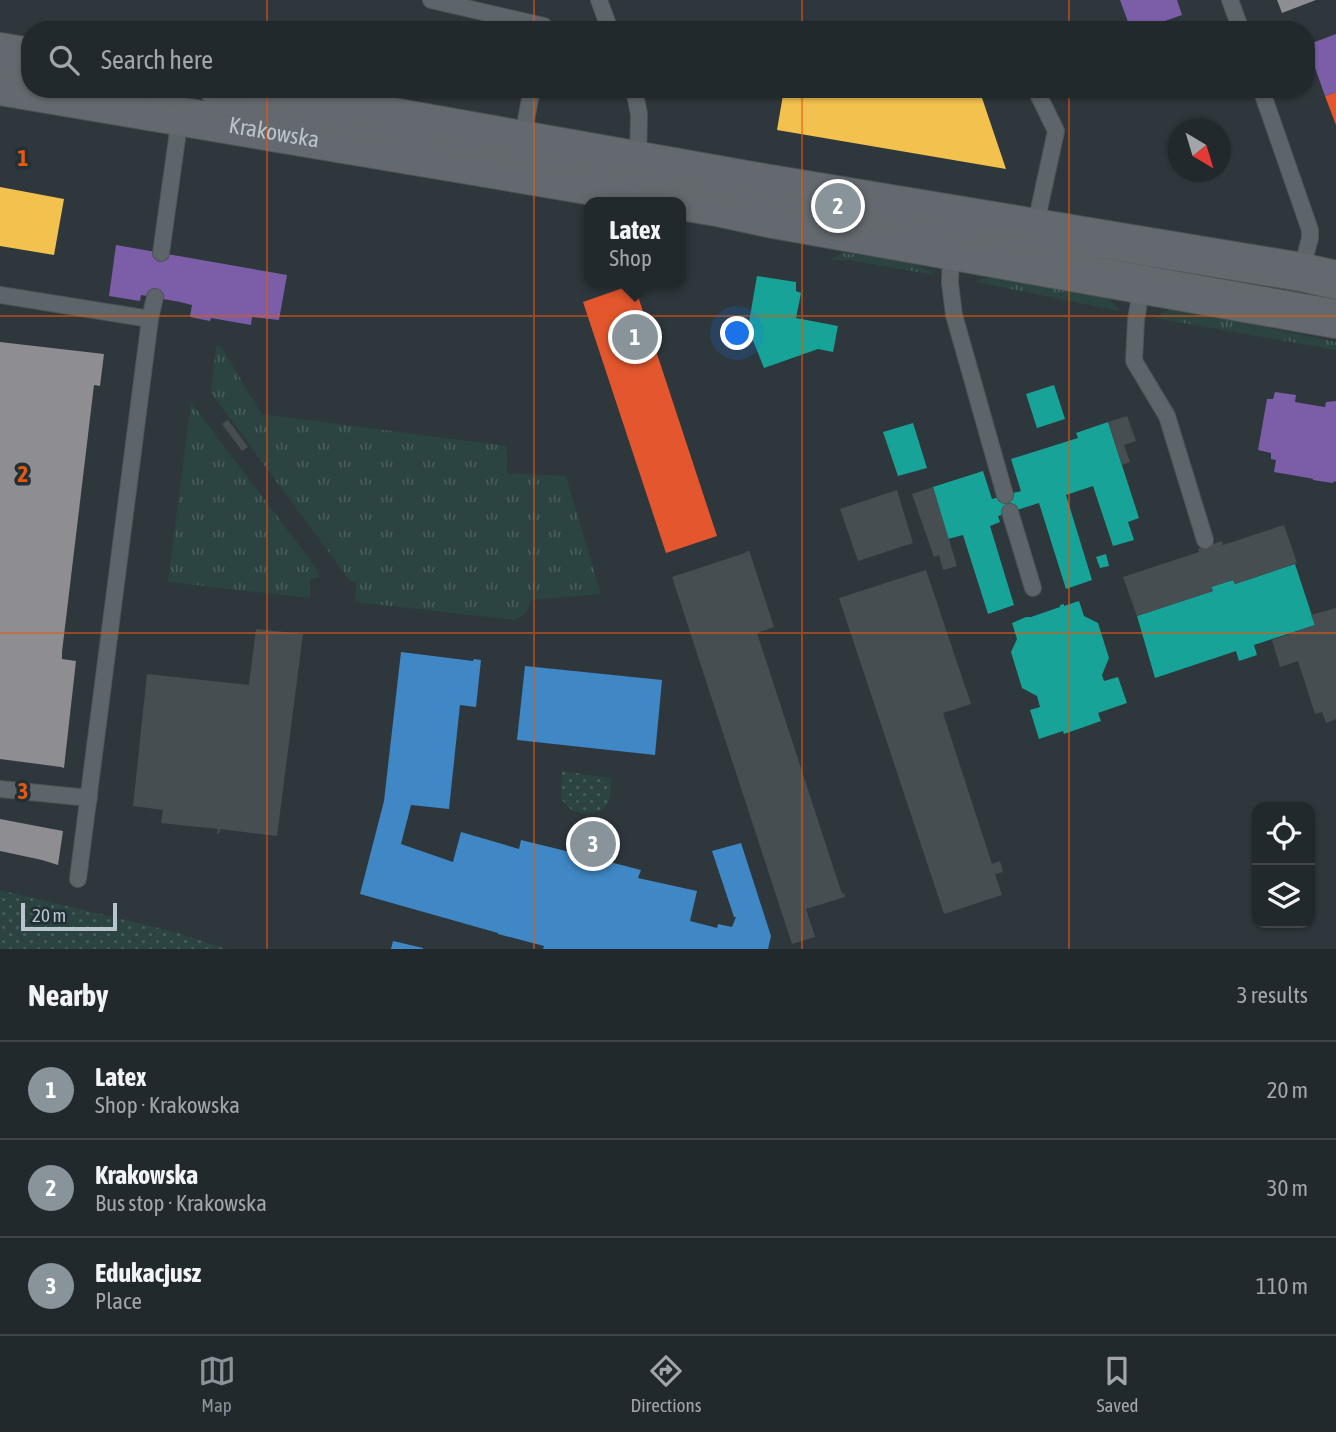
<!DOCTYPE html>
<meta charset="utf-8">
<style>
:root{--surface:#22292d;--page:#2a3135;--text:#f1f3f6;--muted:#a2a6aa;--line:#3f4549;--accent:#89939a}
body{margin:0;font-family:"Asap Condensed",sans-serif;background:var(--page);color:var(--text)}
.controls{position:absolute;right:21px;bottom:21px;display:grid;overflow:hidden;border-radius:14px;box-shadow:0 2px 5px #0004}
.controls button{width:63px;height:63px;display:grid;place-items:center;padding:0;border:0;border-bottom:2px solid var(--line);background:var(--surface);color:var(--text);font:35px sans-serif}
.compass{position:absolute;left:1168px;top:119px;width:63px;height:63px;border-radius:50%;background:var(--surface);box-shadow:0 2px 5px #0004;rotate:142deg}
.scale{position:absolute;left:21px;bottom:18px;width:96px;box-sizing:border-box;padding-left:7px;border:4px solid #bac4cc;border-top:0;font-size:19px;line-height:24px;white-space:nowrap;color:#bac4cc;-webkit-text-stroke:5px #212f37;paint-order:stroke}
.you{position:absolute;left:738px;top:334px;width:24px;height:24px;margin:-18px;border:5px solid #fff;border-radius:50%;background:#1a73e8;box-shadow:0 0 0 10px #1a73e833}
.badge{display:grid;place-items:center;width:46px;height:46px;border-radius:50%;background:var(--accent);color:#fff;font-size:23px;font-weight:700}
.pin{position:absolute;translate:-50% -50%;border:4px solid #fff;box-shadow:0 2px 7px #0006}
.popup{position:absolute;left:584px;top:197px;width:102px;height:91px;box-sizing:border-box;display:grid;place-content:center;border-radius:14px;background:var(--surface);filter:drop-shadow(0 2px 5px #0005);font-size:23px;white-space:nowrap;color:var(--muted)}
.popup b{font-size:26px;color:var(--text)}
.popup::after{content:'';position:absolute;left:50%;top:100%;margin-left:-14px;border:14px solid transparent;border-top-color:var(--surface)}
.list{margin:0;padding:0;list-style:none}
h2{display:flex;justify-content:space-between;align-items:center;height:91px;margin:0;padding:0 28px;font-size:30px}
h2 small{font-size:23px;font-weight:400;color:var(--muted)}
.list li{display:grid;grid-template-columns:46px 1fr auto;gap:21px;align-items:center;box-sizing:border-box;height:98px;padding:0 28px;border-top:2px solid var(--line)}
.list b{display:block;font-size:26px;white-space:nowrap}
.list p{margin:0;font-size:23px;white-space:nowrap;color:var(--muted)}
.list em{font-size:23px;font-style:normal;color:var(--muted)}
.icon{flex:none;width:38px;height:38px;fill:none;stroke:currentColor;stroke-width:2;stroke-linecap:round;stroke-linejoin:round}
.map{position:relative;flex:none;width:1336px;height:949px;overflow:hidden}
.search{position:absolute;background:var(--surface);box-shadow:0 2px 5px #0004;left:21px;right:21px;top:21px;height:77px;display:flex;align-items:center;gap:18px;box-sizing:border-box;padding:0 24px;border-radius:28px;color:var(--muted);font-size:26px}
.sheet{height:385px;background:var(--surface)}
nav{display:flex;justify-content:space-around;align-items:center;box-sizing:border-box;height:98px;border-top:2px solid var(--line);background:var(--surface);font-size:19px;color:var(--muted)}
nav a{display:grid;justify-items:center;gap:4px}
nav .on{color:var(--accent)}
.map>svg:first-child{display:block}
.grass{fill:url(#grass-tufts)}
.park{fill:url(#park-dots)}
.homes{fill:#f2c14e}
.shops{fill:#e4572e}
.offices{fill:#7b5ea7}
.schools{fill:#3f88c5}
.public{fill:#17a398}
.industry{fill:#8d8d92}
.building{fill:#464e52}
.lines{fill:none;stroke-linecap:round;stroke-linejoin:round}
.service-casing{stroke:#4d5357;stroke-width:18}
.secondary-casing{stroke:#4d5357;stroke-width:40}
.service{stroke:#5e656a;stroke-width:16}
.secondary{stroke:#63696e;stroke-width:38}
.tram{stroke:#63696e;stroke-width:2}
.grid{fill:none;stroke:#e8590c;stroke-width:2;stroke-opacity:0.55}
.labels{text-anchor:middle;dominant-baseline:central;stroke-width:7;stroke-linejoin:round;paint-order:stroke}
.street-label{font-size:23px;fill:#bac4cc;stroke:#212f37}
.grid-label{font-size:23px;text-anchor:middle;font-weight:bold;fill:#e8590c;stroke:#212f37;stroke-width:7;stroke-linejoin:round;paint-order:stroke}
</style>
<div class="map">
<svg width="1336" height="949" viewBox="0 0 1336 949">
<defs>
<pattern id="grass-tufts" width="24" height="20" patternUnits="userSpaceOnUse" patternTransform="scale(1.75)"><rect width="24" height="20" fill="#2b4341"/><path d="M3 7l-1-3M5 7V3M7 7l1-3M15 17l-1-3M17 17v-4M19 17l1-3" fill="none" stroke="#485c5b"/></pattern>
<pattern id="park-dots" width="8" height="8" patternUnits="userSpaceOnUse" patternTransform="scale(1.75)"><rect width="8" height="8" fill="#2b4341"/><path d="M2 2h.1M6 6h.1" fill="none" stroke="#485c5b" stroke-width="1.8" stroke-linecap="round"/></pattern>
</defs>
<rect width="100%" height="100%" fill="#2e373c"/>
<g class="grass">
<path d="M843,253c19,3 81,8 92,22l-86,-15h-20z"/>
<polygon points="992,277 1102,296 1111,301 1119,311 976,282 979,280"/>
<polygon points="1178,309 1336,342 1336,350 1155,318 1165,311"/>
<polygon points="220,345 262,414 507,446 507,473 566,476 601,594 532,600 525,614 515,620 355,602 356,582 350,581 211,393 216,346"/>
<polygon points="191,402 314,565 320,577 310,579 310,598 168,582"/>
</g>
<g class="park">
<path d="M562,771l49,7c0,9 1,20 -5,28 -6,9 -23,9 -32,5 -5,-2 -10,-9 -13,-12z"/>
<polygon points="0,890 171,931 227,949 0,949"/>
</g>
<g class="homes">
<polygon points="784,89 979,89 1006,169 777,130"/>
<polygon points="0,187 64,199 54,255 0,246"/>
</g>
<g class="shops">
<polygon points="1336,92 1336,125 1325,96"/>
<polygon points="634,284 717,536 666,553 583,302"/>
</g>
<g class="offices">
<polygon points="1120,0 1177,0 1182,15 1139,30 1131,30"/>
<polygon points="1336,34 1336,92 1325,96 1307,45"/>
<polygon points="116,245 287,275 279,320 252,317 251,325 211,318 210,321 190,317 192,305 180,302 141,295 140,301 109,296"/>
<polygon points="1275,392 1296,395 1295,402 1318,406 1325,407 1326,402 1336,401 1336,482 1334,481 1333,483 1313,480 1313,479 1309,478 1274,472 1276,460 1271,459 1271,453 1258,450 1267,399 1273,399"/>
</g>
<g class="schools">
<polygon points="401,652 473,661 474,659 481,660 476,707 460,705 449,809 411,805 401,844 453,862 461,832 519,849 521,840 570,852 572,842 596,847 594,858 641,870 638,878 697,891 690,921 717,928 718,924 732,927 736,917 734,917 712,851 741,843 771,936 768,949 543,949 544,946 498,934 498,933 360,894 384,801"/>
<polygon points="525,666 662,680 655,755 517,740"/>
<polygon points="393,941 423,948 423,949 391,949"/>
</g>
<g class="public">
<polygon points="757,276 796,282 796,291 801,293 796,318 838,326 833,352 818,349 764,368 748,328"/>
<polygon points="1054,385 1065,419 1037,428 1026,394"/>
<polygon points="1108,422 1139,518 1128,522 1134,540 1113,546 1093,486 1066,495 1092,580 1066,589 1039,503 998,516 1000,522 990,526 1014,605 988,614 963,535 948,539 933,487 983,471 992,499 1021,491 1011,459 1078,438 1076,433"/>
<polygon points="913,423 927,468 898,476 883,432"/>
<polygon points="1106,554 1109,566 1100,568 1096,557"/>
<polygon points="1295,564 1315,625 1254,645 1257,655 1239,661 1236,651 1155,678 1137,616 1213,591 1211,587 1233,580 1235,584"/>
<polygon points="1079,601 1084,616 1098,623 1109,658 1102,675 1104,681 1118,677 1127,703 1098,713 1101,721 1064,734 1063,731 1039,739 1030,710 1040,707 1037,696 1022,688 1011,652 1017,639 1012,623 1026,617 1031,617 1060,607 1060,605 1064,604 1064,606"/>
</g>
<g class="industry">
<polygon points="1277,0 1316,0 1282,13"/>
<polygon points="0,342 104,354 100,386 94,385 62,652 62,659 76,661 64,768 61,767 0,759"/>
<polygon points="0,819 63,831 58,865 42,860 0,851"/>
</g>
<g class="building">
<polygon points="1127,416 1136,441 1124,445 1130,462 1122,465 1108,422"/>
<polygon points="228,420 248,447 242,451 222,424"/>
<polygon points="933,487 957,566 943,570 939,555 934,557 912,494"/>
<polygon points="897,490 913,543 858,561 840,509"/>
<polygon points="1284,525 1297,563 1235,584 1233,580 1211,587 1213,591 1137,616 1123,577 1199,552 1198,549 1222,541 1223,545"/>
<polygon points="749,550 774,627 757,633 842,894 844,893 845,897 806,909 815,937 792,944 672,577 745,553"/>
<polygon points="926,570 971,704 943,713 992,864 1000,861 1003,872 995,874 1002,895 944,914 839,598"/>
<polygon points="1336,608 1336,719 1326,723 1322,712 1315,714 1298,661 1280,667 1272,640 1315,625 1311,615"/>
<polygon points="256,629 303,634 277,836 220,829 219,834 217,834 218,829 161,823 163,810 133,806 147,674 249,685"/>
</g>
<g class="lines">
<defs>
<g id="service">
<polyline points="431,0 544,26 543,30"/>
<polyline points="599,0 610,30"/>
<polyline points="1230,0 1241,30"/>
<polyline points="634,89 639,114 638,161"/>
<polyline points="1261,89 1310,230 1310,238 1301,272"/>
<polyline points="522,141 532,89"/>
<polyline points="1035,228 1056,131 1037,92 1037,89"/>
<polyline points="951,251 950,283 954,315 1005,495"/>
<polyline points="161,253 180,117"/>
<polyline points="1142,285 1136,320 1134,361 1167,416 1205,540"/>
<polyline points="0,295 150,319"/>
<polyline points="1010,512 1033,588"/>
<polyline points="0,789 89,798"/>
<polyline points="78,879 150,319 155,297"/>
</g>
<g id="secondary">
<polyline points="0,52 30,57"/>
<path id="s1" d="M0,86l717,121 51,11 568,101"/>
<polyline points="219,89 364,112 764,183 1301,272 1336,280"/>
</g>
</defs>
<use href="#service" class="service-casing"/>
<use href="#secondary" class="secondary-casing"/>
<use href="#service" class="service"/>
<use href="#secondary" class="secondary"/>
<g class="tram">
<polyline points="0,62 30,68"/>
<polyline points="0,76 30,82"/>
<polyline points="74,89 1336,305"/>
<polyline points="156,89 1336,292"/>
</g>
</g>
<path class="grid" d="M267,0v30M534,0v30M802,0v30M1069,0v30M267,89v860M534,89v860M802,89v860M1069,89v860M0,316h1336M0,633h1336"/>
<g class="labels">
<g class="street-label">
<text stroke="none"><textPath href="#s1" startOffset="278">Krakowska</textPath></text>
</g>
</g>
<g class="grid-label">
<text x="23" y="166">1</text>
<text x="23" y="482">2</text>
<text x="23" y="799">3</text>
</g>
</svg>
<div class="controls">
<button><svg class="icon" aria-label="locate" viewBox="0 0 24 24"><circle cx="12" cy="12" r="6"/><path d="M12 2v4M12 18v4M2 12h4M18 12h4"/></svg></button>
<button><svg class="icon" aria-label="layers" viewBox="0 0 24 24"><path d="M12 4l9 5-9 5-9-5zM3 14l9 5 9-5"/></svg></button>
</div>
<svg class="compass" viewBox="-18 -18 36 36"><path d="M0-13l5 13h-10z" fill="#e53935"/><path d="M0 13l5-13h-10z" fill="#a2a6aa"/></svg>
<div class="scale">20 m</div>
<div class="you"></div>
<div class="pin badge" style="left:635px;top:337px">1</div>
<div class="popup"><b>Latex</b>Shop</div>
<div class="pin badge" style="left:838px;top:206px">2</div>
<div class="pin badge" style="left:593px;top:844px">3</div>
<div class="search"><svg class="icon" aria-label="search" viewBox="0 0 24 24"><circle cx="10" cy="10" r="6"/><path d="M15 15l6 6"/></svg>Search here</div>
</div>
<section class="sheet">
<h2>Nearby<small>3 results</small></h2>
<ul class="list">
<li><span class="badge">1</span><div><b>Latex</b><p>Shop · Krakowska</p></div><em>20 m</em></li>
<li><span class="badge">2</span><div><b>Krakowska</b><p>Bus stop · Krakowska</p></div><em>30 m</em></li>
<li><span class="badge">3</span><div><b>Edukacjusz</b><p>Place</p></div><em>110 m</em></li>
</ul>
</section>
<nav>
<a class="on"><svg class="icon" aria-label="map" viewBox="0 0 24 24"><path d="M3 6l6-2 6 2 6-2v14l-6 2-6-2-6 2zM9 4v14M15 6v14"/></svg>Map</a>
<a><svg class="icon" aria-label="directions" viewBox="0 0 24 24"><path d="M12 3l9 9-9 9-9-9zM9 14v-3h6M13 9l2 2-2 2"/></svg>Directions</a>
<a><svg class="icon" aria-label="saved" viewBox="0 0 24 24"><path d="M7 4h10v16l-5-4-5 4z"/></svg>Saved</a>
</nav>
